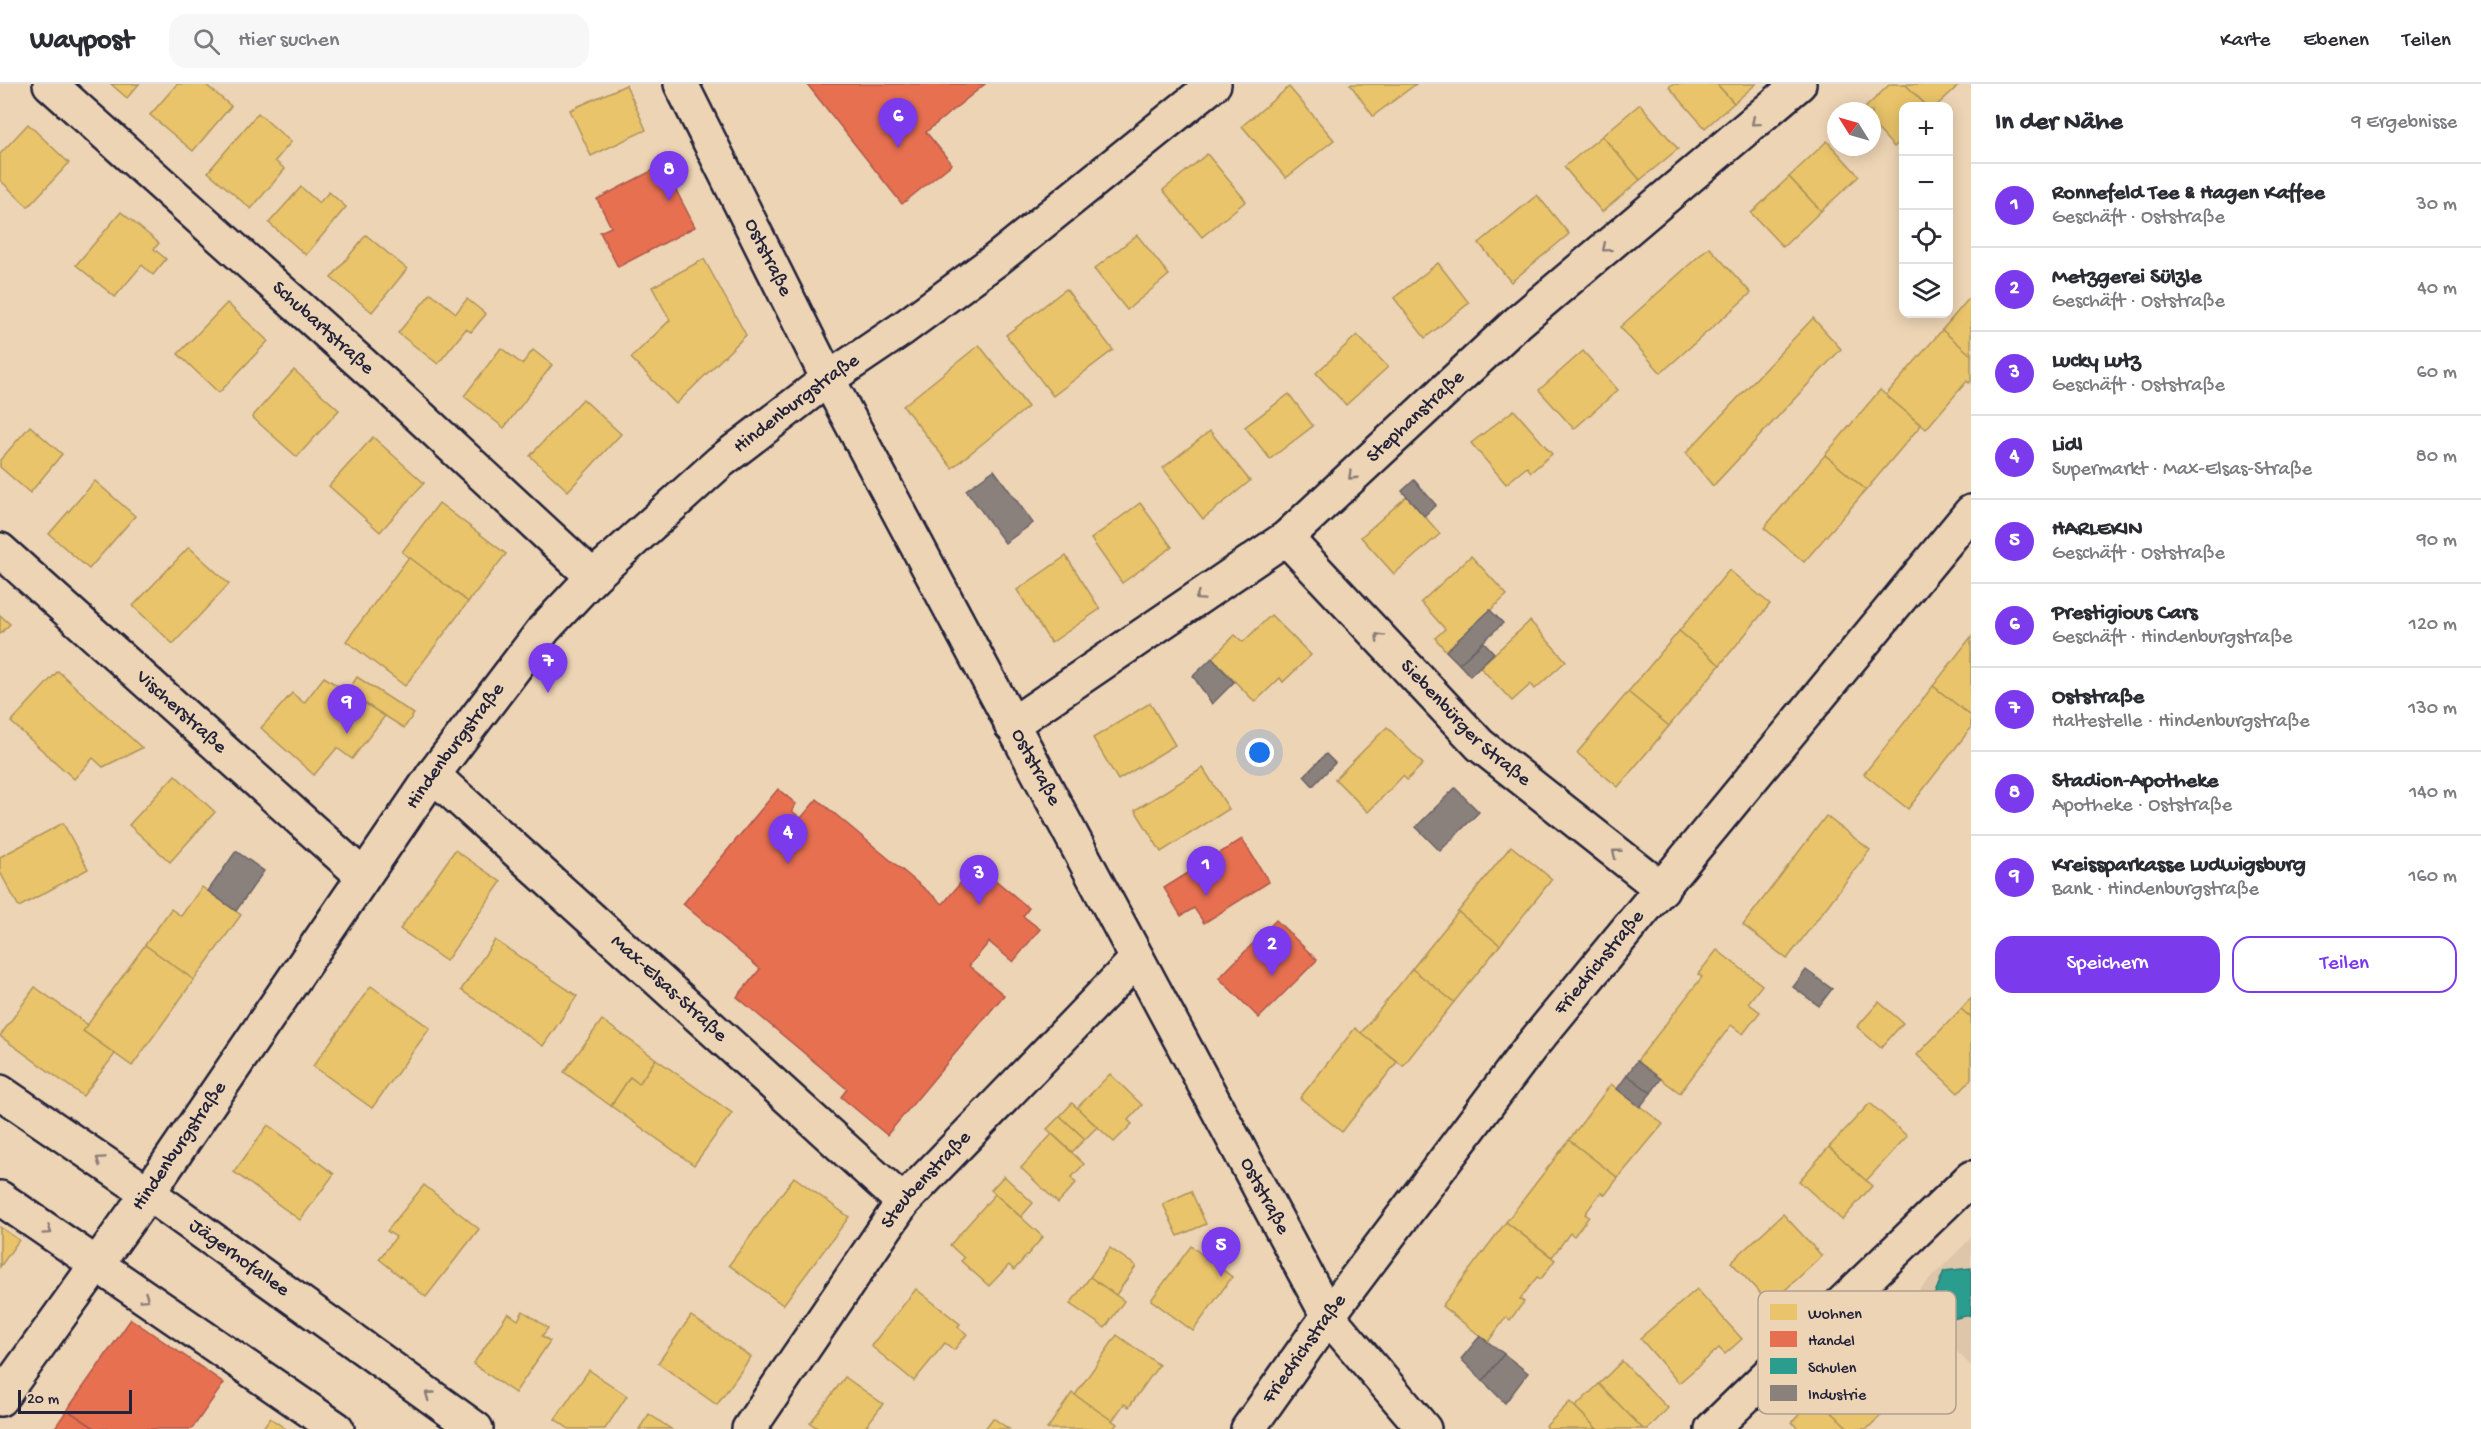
<!DOCTYPE html>
<html lang="de">
<meta charset="utf-8">
<style>
:root{--surface:#fff;--page:#f7f7f7;--text:#2b2b33;--muted:#7c7c81;--line:#e1e1e2;--accent:#7c3aed}
body{margin:0;font-family:"Gochi Hand",sans-serif;background:var(--page);color:var(--text)}
.controls{position:absolute;right:18px;top:18px;display:grid;overflow:hidden;border-radius:12px;box-shadow:0 3px 15px #0003}
.controls button{width:54px;height:54px;display:grid;place-items:center;padding:0;border:0;border-bottom:2px solid var(--line);background:var(--surface);color:var(--text);font:30px sans-serif}
.compass{position:absolute;left:1827px;top:18px;width:54px;height:54px;border-radius:50%;background:var(--surface);box-shadow:0 3px 15px #0003;rotate:307deg}
.scale{position:absolute;left:18px;bottom:15px;width:114px;box-sizing:border-box;padding-left:6px;border:3px solid #22223b;border-top:0;font-size:16px;line-height:21px;white-space:nowrap;color:#22223b;-webkit-text-stroke:4px #edd4b4;paint-order:stroke}
.you{position:absolute;left:1260px;top:669px;width:21px;height:21px;margin:-15px;border:4px solid #fff;border-radius:50%;background:#1a73e8;box-shadow:0 0 0 9px #1a73e833}
.badge{display:grid;place-items:center;width:39px;height:39px;border-radius:50%;background:var(--accent);color:#fff;font-size:20px;font-weight:700}
.pin{position:absolute;translate:-50% -50px;filter:drop-shadow(0 2px 3px #0008)}
.pin::after{content:'';position:absolute;top:32px;width:21px;height:18px;background:inherit;clip-path:polygon(0 0,100% 0,50% 100%)}
.list{margin:0;padding:0;list-style:none}
h2{display:flex;justify-content:space-between;align-items:center;height:78px;margin:0;padding:0 24px;font-size:26px}
h2 small{font-size:20px;font-weight:400;color:var(--muted)}
.list li{display:grid;grid-template-columns:39px 1fr auto;gap:18px;align-items:center;box-sizing:border-box;height:84px;padding:0 24px;border-top:2px solid var(--line)}
.list b{display:block;font-size:22px;white-space:nowrap}
.list p{margin:0;font-size:20px;white-space:nowrap;color:var(--muted)}
.list em{font-size:20px;font-style:normal;color:var(--muted)}
.actions{display:flex;gap:12px;padding:18px 24px}
.actions a{flex:1;padding:14px 0;border:2px solid var(--accent);border-radius:18px;text-align:center;font-size:21px;color:var(--accent)}
.actions .main{background:var(--accent);color:#fff}
.icon{flex:none;width:33px;height:33px;fill:none;stroke:currentColor;stroke-width:2;stroke-linecap:round;stroke-linejoin:round}
.map{position:relative;flex:none;width:1971px;height:1345px;overflow:hidden}
header{display:flex;align-items:center;gap:36px;box-sizing:border-box;height:84px;padding:0 30px;background:var(--surface);border-bottom:2px solid var(--line)}
header strong{font-size:28px}
nav{display:flex;gap:33px;margin-inline-start:auto;font-size:21px}
.search{width:420px;height:54px;background:var(--page);display:flex;align-items:center;gap:15px;box-sizing:border-box;padding:0 21px;border-radius:18px;color:var(--muted);font-size:22px}
main{display:flex}
aside{flex:1;background:var(--surface)}
.map>svg:first-child{display:block}
.built{fill:#dec6ab}
.homes{fill:#e9c46a;stroke:#ad935c;stroke-width:1.5}
.shops{fill:#e76f51;stroke:#ac584a;stroke-width:1.5}
.schools{fill:#2a9d8f;stroke:#287876;stroke-width:1.5}
.industry{fill:#8a817c;stroke:#6b6468;stroke-width:1.5}
.lines{fill:none;stroke-linecap:round;stroke-linejoin:round}
.street-casing{stroke:#22223b;stroke-width:38}
.secondary-casing{stroke:#22223b;stroke-width:38}
.street{stroke:#edd4b4;stroke-width:33}
.secondary{stroke:#edd4b4;stroke-width:33}
.oneway{stroke:#887b78}
.labels{text-anchor:middle;dominant-baseline:central;stroke-width:6;stroke-linejoin:round;paint-order:stroke}
.street-label{font-size:20px;fill:#22223b;stroke:#edd4b4}
.key{fill:#edd4b4;stroke:#b09f90;stroke-width:1.5}
.key-label{font-size:16px;fill:#22223b}
</style>
<header>
<strong>Waypost</strong>
<div class="search"><svg class="icon" aria-label="search" viewBox="0 0 24 24"><circle cx="10" cy="10" r="6"/><path d="M15 15l6 6"/></svg>Hier suchen</div>
<nav><a>Karte</a><a>Ebenen</a><a>Teilen</a></nav>
</header>
<main>
<div class="map">
<svg width="1971" height="1345" viewBox="0 0 1971 1345">
<rect width="100%" height="100%" fill="#edd4b4"/>
<filter id="ink" filterUnits="userSpaceOnUse"><feTurbulence type="fractalNoise" baseFrequency=".0167" numOctaves="2"/><feDisplacementMap in="SourceGraphic" scale="12" xChannelSelector="R" yChannelSelector="G"/><feConvolveMatrix kernelMatrix="1 2 1 2 8 2 1 2 1" color-interpolation-filters="sRGB"/></filter>
<g filter="url(#ink)">
<polygon class="built" points="1971,1154 1971,1282 1907,1218"/>
<g class="homes">
<polygon points="111,0 139,0 127,14"/>
<polygon points="177,0 205,0 231,22 193,67 150,31"/>
<polygon points="1350,0 1416,0 1373,32"/>
<polygon points="1672,0 1717,0 1734,19 1705,44 1669,3"/>
<polygon points="1717,0 1756,0 1734,19"/>
<polygon points="1890,0 1905,0 1927,22 1904,22 1904,54 1894,63 1872,39 1872,27 1862,27"/>
<polygon points="1905,0 1960,0 1936,22 1927,22"/>
<polygon points="626,1 646,46 591,72 570,26"/>
<polygon points="1289,3 1334,56 1286,94 1242,42"/>
<polygon points="1640,20 1678,65 1640,96 1602,52"/>
<polygon points="258,29 291,58 275,77 285,85 251,125 208,88"/>
<polygon points="28,40 69,79 28,123 0,96 0,70"/>
<polygon points="1602,52 1640,96 1602,128 1564,83"/>
<polygon points="1827,57 1859,92 1821,127 1789,93"/>
<polygon points="1207,70 1246,117 1202,153 1163,106"/>
<polygon points="1789,93 1821,127 1783,163 1751,129"/>
<polygon points="301,103 319,119 329,108 346,123 306,171 269,139"/>
<polygon points="1537,111 1569,150 1511,198 1479,159"/>
<polygon points="121,128 159,159 154,165 166,175 153,191 142,181 115,213 76,181"/>
<polygon points="366,151 407,185 372,228 331,194"/>
<polygon points="1137,151 1169,191 1127,226 1094,185"/>
<polygon points="1709,163 1751,209 1661,289 1620,243"/>
<polygon points="704,175 746,251 676,320 631,274 670,236 652,203"/>
<polygon points="1438,179 1469,219 1425,254 1394,214"/>
<polygon points="1066,205 1113,266 1053,312 1006,251"/>
<polygon points="431,209 456,229 467,215 486,230 471,248 466,245 438,280 398,249"/>
<polygon points="1971,212 1971,271 1942,246"/>
<polygon points="227,219 268,257 219,309 178,270"/>
<polygon points="1813,234 1841,265 1713,402 1686,369"/>
<polygon points="1942,246 1971,271 1971,297 1969,299 1967,297 1926,345 1886,311"/>
<polygon points="1357,251 1388,283 1346,321 1316,289"/>
<polygon points="979,261 1028,323 952,384 903,322"/>
<polygon points="501,264 522,280 533,266 552,281 504,344 464,312"/>
<polygon points="1583,267 1618,306 1574,345 1539,306"/>
<polygon points="294,286 339,326 297,373 252,333"/>
<polygon points="1880,306 1921,341 1866,406 1825,371"/>
<polygon points="1289,310 1313,342 1270,375 1245,343"/>
<polygon points="583,315 621,350 568,407 530,372"/>
<polygon points="1514,326 1552,370 1531,388 1527,383 1506,400 1471,359"/>
<polygon points="30,342 62,370 30,409 0,383 0,376"/>
<polygon points="1210,347 1250,397 1203,435 1163,384"/>
<polygon points="373,353 424,399 380,448 329,402"/>
<polygon points="1825,371 1866,406 1804,478 1764,444"/>
<polygon points="95,397 135,432 89,485 49,450"/>
<polygon points="1407,412 1440,450 1394,490 1361,453"/>
<polygon points="439,419 506,470 468,518 402,468"/>
<polygon points="1140,419 1172,463 1122,499 1091,455"/>
<polygon points="189,463 229,500 173,560 133,522"/>
<polygon points="1066,472 1100,525 1051,559 1017,506"/>
<polygon points="1471,472 1507,511 1446,567 1435,554 1445,545 1421,518"/>
<polygon points="409,473 468,518 405,602 346,557"/>
<polygon points="1729,486 1770,520 1720,581 1679,547"/>
<polygon points="0,531 10,540 0,550"/>
<polygon points="1271,531 1311,571 1283,598 1280,594 1255,618 1212,574 1235,551 1243,558"/>
<polygon points="1530,537 1566,577 1535,605 1531,600 1512,617 1480,583"/>
<polygon points="1679,547 1720,581 1669,642 1628,608"/>
<polygon points="1971,553 1971,632 1933,602"/>
<polygon points="58,587 142,664 103,683 93,674 74,695 11,638"/>
<polygon points="324,593 385,632 352,675 337,664 314,691 261,644 292,609 304,619"/>
<polygon points="357,593 414,630 404,644 347,608"/>
<polygon points="1933,602 1971,632 1971,644 1908,725 1864,690"/>
<polygon points="1628,608 1669,642 1618,703 1577,669"/>
<polygon points="1150,619 1175,661 1118,696 1093,654"/>
<polygon points="1387,643 1423,680 1407,696 1403,692 1368,728 1335,695"/>
<polygon points="1203,684 1229,725 1161,768 1135,726"/>
<polygon points="175,691 215,728 170,778 129,741"/>
<polygon points="1826,732 1870,766 1787,875 1743,841"/>
<polygon points="63,739 88,785 19,823 0,788 0,773"/>
<polygon points="1511,762 1552,795 1500,861 1458,828"/>
<polygon points="455,766 501,798 446,877 400,845"/>
<polygon points="202,803 241,831 194,896 145,861 171,825 181,832"/>
<polygon points="1458,828 1500,861 1454,918 1412,885"/>
<polygon points="495,856 577,912 543,962 461,906"/>
<polygon points="145,861 194,896 132,982 83,947"/>
<polygon points="1717,866 1762,901 1748,919 1760,928 1743,950 1731,941 1680,1009 1637,977 1702,893 1698,890"/>
<polygon points="1412,885 1454,918 1403,982 1361,949"/>
<polygon points="371,902 430,944 372,1024 313,982"/>
<polygon points="35,903 88,941 83,947 115,970 83,1012 0,952"/>
<polygon points="1971,914 1971,934 1961,925"/>
<polygon points="1879,918 1903,939 1881,964 1857,943"/>
<polygon points="1961,925 1971,934 1971,995 1958,1009 1917,971"/>
<polygon points="602,936 656,975 639,1000 630,993 611,1022 564,988"/>
<polygon points="1355,944 1397,978 1342,1048 1300,1014"/>
<polygon points="656,975 732,1029 694,1081 611,1022 630,993 639,1000"/>
<polygon points="1110,990 1142,1021 1128,1036 1132,1040 1114,1058 1077,1024"/>
<polygon points="1611,1000 1663,1040 1618,1094 1569,1056"/>
<polygon points="1072,1019 1097,1043 1085,1055 1060,1032"/>
<polygon points="1870,1019 1907,1052 1866,1097 1829,1063"/>
<polygon points="1060,1032 1085,1055 1072,1068 1047,1045"/>
<polygon points="268,1041 334,1090 300,1136 234,1088"/>
<polygon points="1052,1050 1084,1080 1071,1094 1076,1099 1058,1119 1021,1084"/>
<polygon points="1569,1056 1618,1094 1605,1111 1601,1108 1585,1130 1589,1133 1574,1152 1570,1149 1552,1173 1506,1138"/>
<polygon points="1829,1063 1872,1102 1842,1136 1799,1097"/>
<polygon points="1004,1092 1033,1119 1021,1133 991,1106"/>
<polygon points="794,1093 849,1133 783,1221 729,1181"/>
<polygon points="424,1101 479,1145 426,1213 379,1175 396,1153 387,1147"/>
<polygon points="1191,1107 1206,1140 1178,1152 1163,1120"/>
<polygon points="995,1110 1043,1153 1014,1186 1009,1181 989,1202 961,1177 964,1174 950,1161"/>
<polygon points="1783,1130 1822,1172 1770,1220 1731,1178"/>
<polygon points="1506,1138 1555,1176 1541,1195 1537,1193 1520,1215 1524,1218 1510,1236 1506,1233 1488,1258 1442,1222"/>
<polygon points="0,1143 19,1156 0,1183"/>
<polygon points="1191,1162 1232,1193 1193,1247 1151,1216"/>
<polygon points="1110,1164 1136,1182 1116,1211 1090,1193"/>
<polygon points="1090,1193 1124,1217 1105,1244 1070,1220"/>
<polygon points="916,1205 960,1240 958,1243 967,1250 954,1266 945,1259 914,1297 871,1262"/>
<polygon points="1697,1205 1742,1255 1725,1270 1719,1264 1679,1299 1640,1254"/>
<polygon points="523,1227 548,1244 542,1252 550,1257 515,1309 473,1280 508,1229 518,1236"/>
<polygon points="691,1232 751,1273 717,1321 658,1279"/>
<polygon points="1117,1251 1159,1281 1129,1323 1124,1320 1112,1337 1075,1311"/>
<polygon points="1622,1277 1668,1324 1648,1345 1643,1345 1599,1300"/>
<polygon points="589,1286 627,1312 605,1345 569,1345 555,1335"/>
<polygon points="1843,1286 1885,1327 1867,1345 1849,1345 1816,1313"/>
<polygon points="845,1293 883,1320 864,1345 819,1345 810,1339"/>
<polygon points="1599,1300 1643,1345 1597,1345 1575,1323"/>
<polygon points="1072,1309 1117,1340 1113,1345 1047,1345"/>
<polygon points="1816,1313 1849,1345 1798,1345 1792,1338"/>
<polygon points="1570,1318 1597,1345 1549,1345 1546,1342"/>
<polygon points="649,1330 671,1345 639,1345"/>
<polygon points="270,1334 286,1345 262,1345"/>
<polygon points="993,1334 1009,1345 985,1345"/>
</g>
<g class="shops">
<polygon points="807,0 985,0 926,48 952,80 902,120"/>
<polygon points="663,81 695,143 618,183 600,148 611,143 597,115"/>
<polygon points="778,705 796,720 792,727 801,734 817,715 943,820 976,780 1029,824 1023,832 1040,845 1013,878 989,858 969,882 1004,911 887,1051 841,1013 847,1005 737,913 760,885 683,820"/>
<polygon points="1242,755 1269,798 1204,839 1194,824 1181,832 1164,804"/>
<polygon points="1276,836 1317,876 1259,934 1219,894"/>
<polygon points="131,1235 224,1299 192,1345 96,1345 67,1326"/>
<polygon points="67,1326 96,1345 54,1345"/>
</g>
<polygon class="schools" points="1971,1184 1971,1231 1952,1235 1933,1214 1944,1187"/>
<g class="industry">
<polygon points="994,386 1033,439 1005,459 966,406"/>
<polygon points="1414,396 1436,421 1424,432 1402,407"/>
<polygon points="1490,526 1503,539 1459,580 1446,567"/>
<polygon points="1484,558 1494,569 1470,592 1459,580"/>
<polygon points="1212,574 1234,598 1212,620 1193,592"/>
<polygon points="1326,670 1335,679 1313,702 1304,692"/>
<polygon points="1455,704 1479,728 1440,767 1416,743"/>
<polygon points="236,767 264,787 236,827 208,807"/>
<polygon points="1806,886 1832,905 1819,922 1793,903"/>
<polygon points="1637,977 1661,995 1651,1009 1627,991"/>
<polygon points="1627,991 1651,1009 1640,1023 1617,1005"/>
<polygon points="1480,1252 1504,1270 1483,1297 1461,1275"/>
<polygon points="1504,1270 1528,1289 1505,1319 1483,1297"/>
</g>
<g class="lines">
<defs>
<g id="street">
<path id="s1" d="M50,0l339,304 204,189"/>
<path id="s2" d="M681,0l147,295 500,937 96,113"/>
<path id="s3" d="M1286,454l194,207 182,144"/>
<path id="s4" d="M0,466l362,325"/>
<path id="s5" d="M1011,641l275,-187 231,-215 282,-239"/>
<path id="s6" d="M433,691l470,427"/>
<path id="s7" d="M0,1008l148,101 328,236"/>
<polyline points="0,1114 337,1345"/>
<path id="s8" d="M0,1315l148,-206 285,-418 111,-146 49,-52 127,-115 108,-83 74,-50 95,-70 217,-175"/>
<path id="s9" d="M749,1345l154,-227 234,-243"/>
<polyline points="1712,1345 1971,1094"/>
</g>
<g id="secondary">
<path id="s10" d="M1248,1345l80,-113 201,-267 442,-537"/>
</g>
</defs>
<use href="#street" class="street-casing"/>
<use href="#secondary" class="secondary-casing"/>
<use href="#street" class="street"/>
<use href="#secondary" class="secondary"/>
</g>
<defs><path id="oneway-chevron" d="M-2-3.5L2.5 0L-2 3.5" fill="none" stroke-width="1.6" stroke-linecap="round" stroke-linejoin="round" transform="scale(1.5)"/></defs>
<g class="oneway">
<use href="#oneway-chevron" transform="translate(1755 38) rotate(140)"/>
<use href="#oneway-chevron" transform="translate(1606 164) rotate(140)"/>
<use href="#oneway-chevron" transform="translate(1352 392) rotate(137)"/>
<use href="#oneway-chevron" transform="translate(1199 513) rotate(146)"/>
<use href="#oneway-chevron" transform="translate(1379 553) rotate(-133)"/>
<use href="#oneway-chevron" transform="translate(1616 769) rotate(-142)"/>
<use href="#oneway-chevron" transform="translate(100 1076) rotate(-146)"/>
<use href="#oneway-chevron" transform="translate(48 1147) rotate(35)"/>
<use href="#oneway-chevron" transform="translate(145 1214) rotate(34)"/>
<use href="#oneway-chevron" transform="translate(429 1311) rotate(-144)"/>
</g>
</g>
<g class="labels">
<g class="street-label">
<text stroke="none"><textPath href="#s2" startOffset="194">Oststraße</textPath></text>
<text stroke="none"><textPath href="#s1" startOffset="366">Schubartstraße</textPath></text>
<text stroke="none"><textPath href="#s8" startOffset="1282">Hindenburgstraße</textPath></text>
<text stroke="none"><textPath href="#s5" startOffset="510">Stephanstraße</textPath></text>
<text stroke="none"><textPath href="#s4" startOffset="243">Vischerstraße</textPath></text>
<text stroke="none"><textPath href="#s3" startOffset="258">Siebenbürger Straße</textPath></text>
<text stroke="none"><textPath href="#s8" startOffset="796">Hindenburgstraße</textPath></text>
<text stroke="none"><textPath href="#s2" startOffset="770">Oststraße</textPath></text>
<text stroke="none"><textPath href="#s10" startOffset="584">Friedrichstraße</textPath></text>
<text stroke="none"><textPath href="#s6" startOffset="318">Max-Elsas-Straße</textPath></text>
<text stroke="none"><textPath href="#s8" startOffset="310">Hindenburgstraße</textPath></text>
<text stroke="none"><textPath href="#s9" startOffset="306">Steubenstraße</textPath></text>
<text stroke="none"><textPath href="#s2" startOffset="1256">Oststraße</textPath></text>
<text stroke="none"><textPath href="#s7" startOffset="291">Jägerhofallee</textPath></text>
<text stroke="none"><textPath href="#s10" startOffset="98">Friedrichstraße</textPath></text>
</g>
</g>
<rect x="1758" y="1207" width="198" height="123" rx="9" class="key"/>
<rect x="1770" y="1220" width="27" height="16" fill="#e9c46a"/>
<rect x="1770" y="1247" width="27" height="16" fill="#e76f51"/>
<rect x="1770" y="1274" width="27" height="16" fill="#2a9d8f"/>
<rect x="1770" y="1301" width="27" height="16" fill="#8a817c"/>
<g class="key-label">
<text x="1808" y="1234">Wohnen</text>
<text x="1808" y="1261">Handel</text>
<text x="1808" y="1288">Schulen</text>
<text x="1808" y="1315">Industrie</text>
</g>
</svg>
<div class="controls">
<button>+</button>
<button>−</button>
<button><svg class="icon" aria-label="locate" viewBox="0 0 24 24"><circle cx="12" cy="12" r="6"/><path d="M12 2v4M12 18v4M2 12h4M18 12h4"/></svg></button>
<button><svg class="icon" aria-label="layers" viewBox="0 0 24 24"><path d="M12 4l9 5-9 5-9-5zM3 14l9 5 9-5"/></svg></button>
</div>
<svg class="compass" viewBox="-18 -18 36 36"><path d="M0-13l5 13h-10z" fill="#e53935"/><path d="M0 13l5-13h-10z" fill="#7c7c81"/></svg>
<div class="scale">20 m</div>
<div class="you"></div>
<div class="pin badge" style="left:1206px;top:812px">1</div>
<div class="pin badge" style="left:1272px;top:892px">2</div>
<div class="pin badge" style="left:979px;top:821px">3</div>
<div class="pin badge" style="left:788px;top:780px">4</div>
<div class="pin badge" style="left:1221px;top:1193px">5</div>
<div class="pin badge" style="left:898px;top:64px">6</div>
<div class="pin badge" style="left:548px;top:609px">7</div>
<div class="pin badge" style="left:669px;top:117px">8</div>
<div class="pin badge" style="left:347px;top:650px">9</div>
</div>
<aside>
<h2>In der Nähe<small>9 Ergebnisse</small></h2>
<ul class="list">
<li><span class="badge">1</span><div><b>Ronnefeld Tee &amp; Hagen Kaffee</b><p>Geschäft · Oststraße</p></div><em>30 m</em></li>
<li><span class="badge">2</span><div><b>Metzgerei Sülzle</b><p>Geschäft · Oststraße</p></div><em>40 m</em></li>
<li><span class="badge">3</span><div><b>Lucky Lutz</b><p>Geschäft · Oststraße</p></div><em>60 m</em></li>
<li><span class="badge">4</span><div><b>Lidl</b><p>Supermarkt · Max-Elsas-Straße</p></div><em>80 m</em></li>
<li><span class="badge">5</span><div><b>HARLEKIN</b><p>Geschäft · Oststraße</p></div><em>90 m</em></li>
<li><span class="badge">6</span><div><b>Prestigious Cars</b><p>Geschäft · Hindenburgstraße</p></div><em>120 m</em></li>
<li><span class="badge">7</span><div><b>Oststraße</b><p>Haltestelle · Hindenburgstraße</p></div><em>130 m</em></li>
<li><span class="badge">8</span><div><b>Stadion-Apotheke</b><p>Apotheke · Oststraße</p></div><em>140 m</em></li>
<li><span class="badge">9</span><div><b>Kreissparkasse Ludwigsburg</b><p>Bank · Hindenburgstraße</p></div><em>160 m</em></li>
</ul>
<div class="actions"><a class="main">Speichern</a><a>Teilen</a></div>
</aside>
</main>
